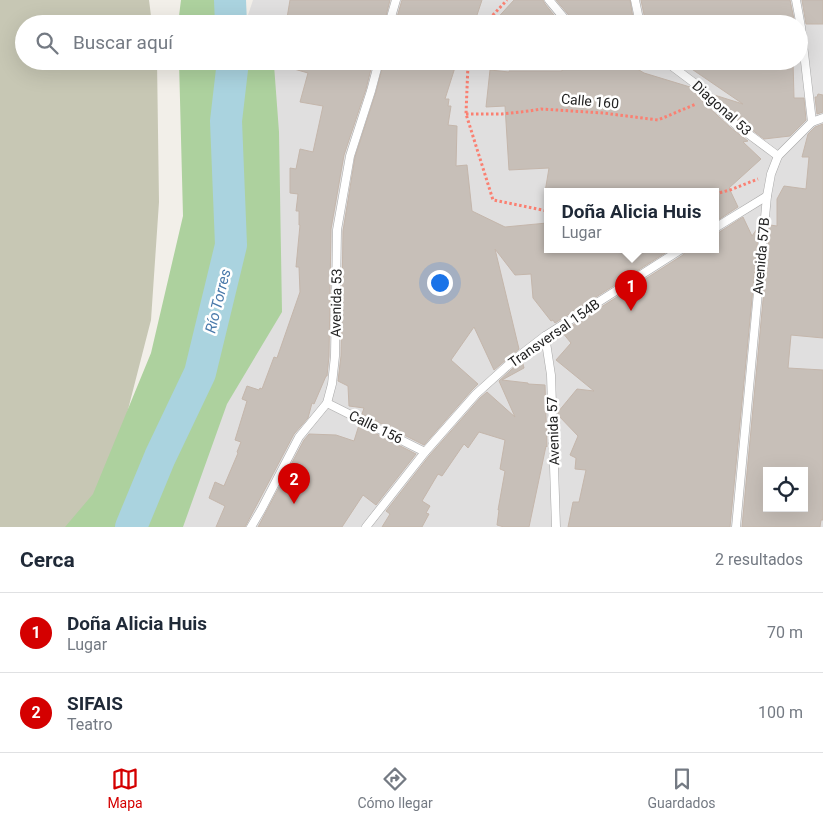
<!DOCTYPE html>
<html lang="es">
<meta charset="utf-8">
<style>
:root{--surface:#fff;--page:#f2f2f3;--text:#1f2937;--muted:#747a83;--line:#e0e1e3;--accent:#d40000}
body{margin:0;font-family:Roboto,sans-serif;background:var(--page);color:var(--text)}
.controls{position:absolute;right:15px;bottom:15px;display:grid;overflow:hidden;border-radius:0px;box-shadow:0 5px 20px #0002}
.controls button{width:45px;height:45px;display:grid;place-items:center;padding:0;border:0;border-bottom:1px solid var(--line);background:var(--surface);color:var(--text);font:25px sans-serif}
.you{position:absolute;left:439px;top:282px;width:18px;height:18px;margin:-12px;border:4px solid #fff;border-radius:50%;background:#1a73e8;box-shadow:0 0 0 8px #1a73e833}
.badge{display:grid;place-items:center;width:32px;height:32px;border-radius:50%;background:var(--accent);color:#fff;font-size:16px;font-weight:700}
.pin{position:absolute;translate:-50% -41px;filter:drop-shadow(0 1px 2px #0008)}
.pin::after{content:'';position:absolute;top:26px;width:18px;height:15px;background:inherit;clip-path:polygon(0 0,100% 0,50% 100%)}
.popup{position:absolute;left:544px;top:188px;width:175px;height:65px;box-sizing:border-box;display:grid;place-content:center;border-radius:0px;background:var(--surface);filter:drop-shadow(0 1px 4px #0005);font-size:16px;white-space:nowrap;color:var(--muted)}
.popup b{font-size:19px;color:var(--text)}
.popup::after{content:'';position:absolute;left:50%;top:100%;margin-left:-10px;border:10px solid transparent;border-top-color:var(--surface)}
.list{margin:0;padding:0;list-style:none}
h2{display:flex;justify-content:space-between;align-items:center;height:65px;margin:0;padding:0 20px;font-size:21px}
h2 small{font-size:16px;font-weight:400;color:var(--muted)}
.list li{display:grid;grid-template-columns:32px 1fr auto;gap:15px;align-items:center;box-sizing:border-box;height:80px;padding:0 20px;border-top:1px solid var(--line)}
.list b{display:block;font-size:19px;white-space:nowrap}
.list p{margin:0;font-size:16px;white-space:nowrap;color:var(--muted)}
.list em{font-size:16px;font-style:normal;color:var(--muted)}
.icon{flex:none;width:28px;height:28px;fill:none;stroke:currentColor;stroke-width:2;stroke-linecap:round;stroke-linejoin:round}
.map{position:relative;flex:none;width:823px;height:527px;overflow:hidden}
.search{position:absolute;background:var(--surface);box-shadow:0 5px 20px #0002;left:15px;right:15px;top:15px;height:55px;display:flex;align-items:center;gap:12px;box-sizing:border-box;padding:0 18px;border-radius:28px;color:var(--muted);font-size:19px}
.sheet{height:225px;background:var(--surface)}
nav{display:flex;justify-content:space-around;align-items:center;box-sizing:border-box;height:70px;border-top:1px solid var(--line);background:var(--surface);font-size:14px;color:var(--muted)}
nav a{display:grid;justify-items:center;gap:2px}
nav .on{color:var(--accent)}
.map>svg:first-child{display:block}
.residential{fill:#e0dfdf;fill-rule:evenodd}
.construction{fill:#c7c7b4}
.forest{fill:#add19e}
.lines{fill:none;stroke-linecap:round;stroke-linejoin:round}
.river{stroke:#aad3df;stroke-width:32}
.building{fill:#c7bfb8;stroke:#c4b6ab;fill-rule:evenodd}
.lane-casing{stroke:#a9a9a9;stroke-width:9}
.path{stroke:#fa8072;stroke-width:3;stroke-dasharray:2.5 2.5;stroke-linecap:butt}
.lane{stroke:#fff;stroke-width:8}
.labels{text-anchor:middle;dominant-baseline:central;stroke-width:5;stroke-linejoin:round;paint-order:stroke}
.street-label{font-size:14px;fill:#222;stroke:#fff}
.water-label{font-size:15px;font-style:italic;fill:#4a7aab;stroke:#fff}
</style>
<div class="map">
<svg width="823" height="527" viewBox="0 0 823 527">
<rect width="100%" height="100%" fill="#f2efe9"/>
<path class="residential" d="M253,0h570v527h-694l104,-466h566v-37h-554zM547,192h168v58h-168zM767,471h37v37h-37z"/>
<polygon class="construction" points="0,0 149,0 152,24 24,24 24,61 157,61 159,202 151,320 122,433 80,527 0,527"/>
<g class="forest">
<polygon points="181,0 244,0 245,24 178,24"/>
<polygon points="179,61 259,61 274,65 279,132 282,312 227,404 183,527 65,527 93,494 151,353 183,216"/>
</g>
<g class="lines">
<g class="river">
<polyline points="230,0 231,24"/>
<polyline points="131,527 160,457 200,373 231,245 226,121 233,61"/>
</g>
</g>
<g class="building">
<polygon points="290,0 390,0 384,24 286,24"/>
<polygon points="402,0 482,0 474,24 395,24"/>
<polygon points="514,0 543,0 545,4 561,24 492,24"/>
<polygon points="556,0 630,0 634,24 575,24 573,20"/>
<polygon points="641,0 790,0 795,24 646,24"/>
<polygon points="802,0 823,0 823,24 806,24"/>
<polygon points="281,61 373,61 366,89 344,155 331,229 329,356 327,376 326,376 314,404 312,403 308,418 294,434 245,527 216,527 225,506 209,498 215,482 224,486 238,453 237,452 241,442 235,440 247,401 242,399 247,386 259,390 260,388 262,389 274,357 277,358 300,292 299,267 296,267 300,225 299,225 299,211 296,211 298,194 290,193 290,168 296,169 300,149 313,152 323,106 300,102 308,73 280,65"/>
<polygon points="384,61 457,61 445,99 449,99 448,106 451,106 448,125 457,126 456,166 467,165 472,211 505,227 547,223 547,250 670,250 555,323 553,320 551,321 533,298 531,274 515,275 495,249 519,349 494,370 474,327 451,360 478,384 472,390 424,445 362,414 364,408 349,406 348,386 338,381 341,356 343,231 355,157 376,92"/>
<polygon points="563,61 624,61 644,73 690,87 704,103 731,128 748,141 743,142 761,159 729,188 738,207 715,222 715,190 690,192 545,192 549,168 509,170 505,106 486,107 490,70 509,72 509,71 562,71"/>
<polygon points="680,61 793,61 794,98 804,98 806,120 790,136 764,139 739,120 711,94 743,104"/>
<polygon points="818,94 823,95 823,112 817,114 815,97 817,97"/>
<path d="M823,124v214l-32,-3 -3,33 35,2v150h-2l-1,7h-78l28,-302 7,1v-27l7,-13 22,3 3,-32h-7l6,-23 7,-7zM767,471h37v37h-37z"/>
<polygon points="743,217 752,236 759,226 730,527 568,527 573,502 579,502 586,470 575,469 576,458 570,455 578,436 558,415 558,412 577,389 594,391 556,360 571,343 562,332 683,255 686,250 715,250 715,234 718,233"/>
<polygon points="522,360 524,368 502,380 528,383 528,384 545,385 547,447 546,446 529,527 504,527 497,525 499,510 498,510 505,471 500,469 505,440 479,432 468,448 464,444 442,476 438,474 422,501 430,506 426,513 429,514 422,527 382,527 390,514 386,511 429,456 480,398 487,392 515,417 499,381"/>
<polygon points="359,425 416,454 376,505 363,495 342,527 258,527 304,440 309,434 336,435 354,441"/>
</g>
<g class="lines">
<defs>
<g id="lane">
<polyline points="549,0 569,24"/>
<polyline points="635,0 640,24"/>
<polyline points="796,0 801,27 812,122"/>
<polyline points="389,24 396,0"/>
<polyline points="665,61 693,82 708,99 735,124 778,156"/>
<polyline points="715,228 767,196"/>
<polyline points="545,336 551,375 556,527"/>
<polyline points="327,403 425,452"/>
<polyline points="251,527 261,510 299,437 327,403 332,384 335,356 337,230 350,156 371,91 379,61"/>
<polyline points="366,527 425,452 476,394 515,359 545,336 680,250"/>
<polyline points="736,527 767,196 771,174 778,156 812,122 823,118"/>
</g>
</defs>
<use href="#lane" class="lane-casing"/>
<g class="path">
<polyline points="488,24 493,15 507,0"/>
<polyline points="469,61 468,64 466,114 493,200 547,211"/>
<polyline points="466,114 502,114 529,111 541,109 603,113 658,120 696,104"/>
<polyline points="715,194 730,190 758,179"/>
</g>
<use href="#lane" class="lane"/>
</g>
<g class="labels">
<g class="street-label">
<text transform="translate(590 101) rotate(5)">Calle 160</text>
<text transform="translate(722 108) rotate(42)">Diagonal 53</text>
<text transform="translate(761 256) rotate(-85)">Avenida 57B</text>
<text transform="translate(336 303) rotate(-89)">Avenida 53</text>
<text transform="translate(554 333) rotate(-35)">Transversal 154B</text>
<text transform="translate(376 427) rotate(26)">Calle 156</text>
<text transform="translate(553 431) rotate(-92)">Avenida 57</text>
</g>
<g class="water-label">
<text transform="translate(218 301) rotate(-76)">Río Torres</text>
</g>
</g>
</svg>
<div class="controls">
<button><svg class="icon" aria-label="locate" viewBox="0 0 24 24"><circle cx="12" cy="12" r="6"/><path d="M12 2v4M12 18v4M2 12h4M18 12h4"/></svg></button>
</div>
<div class="you"></div>
<div class="pin badge" style="left:631px;top:311px">1</div>
<div class="popup"><b>Doña Alicia Huis</b>Lugar</div>
<div class="pin badge" style="left:294px;top:504px">2</div>
<div class="search"><svg class="icon" aria-label="search" viewBox="0 0 24 24"><circle cx="10" cy="10" r="6"/><path d="M15 15l6 6"/></svg>Buscar aquí</div>
</div>
<section class="sheet">
<h2>Cerca<small>2 resultados</small></h2>
<ul class="list">
<li><span class="badge">1</span><div><b>Doña Alicia Huis</b><p>Lugar</p></div><em>70 m</em></li>
<li><span class="badge">2</span><div><b>SIFAIS</b><p>Teatro</p></div><em>100 m</em></li>
</ul>
</section>
<nav>
<a class="on"><svg class="icon" aria-label="map" viewBox="0 0 24 24"><path d="M3 6l6-2 6 2 6-2v14l-6 2-6-2-6 2zM9 4v14M15 6v14"/></svg>Mapa</a>
<a><svg class="icon" aria-label="directions" viewBox="0 0 24 24"><path d="M12 3l9 9-9 9-9-9zM9 14v-3h6M13 9l2 2-2 2"/></svg>Cómo llegar</a>
<a><svg class="icon" aria-label="saved" viewBox="0 0 24 24"><path d="M7 4h10v16l-5-4-5 4z"/></svg>Guardados</a>
</nav>
